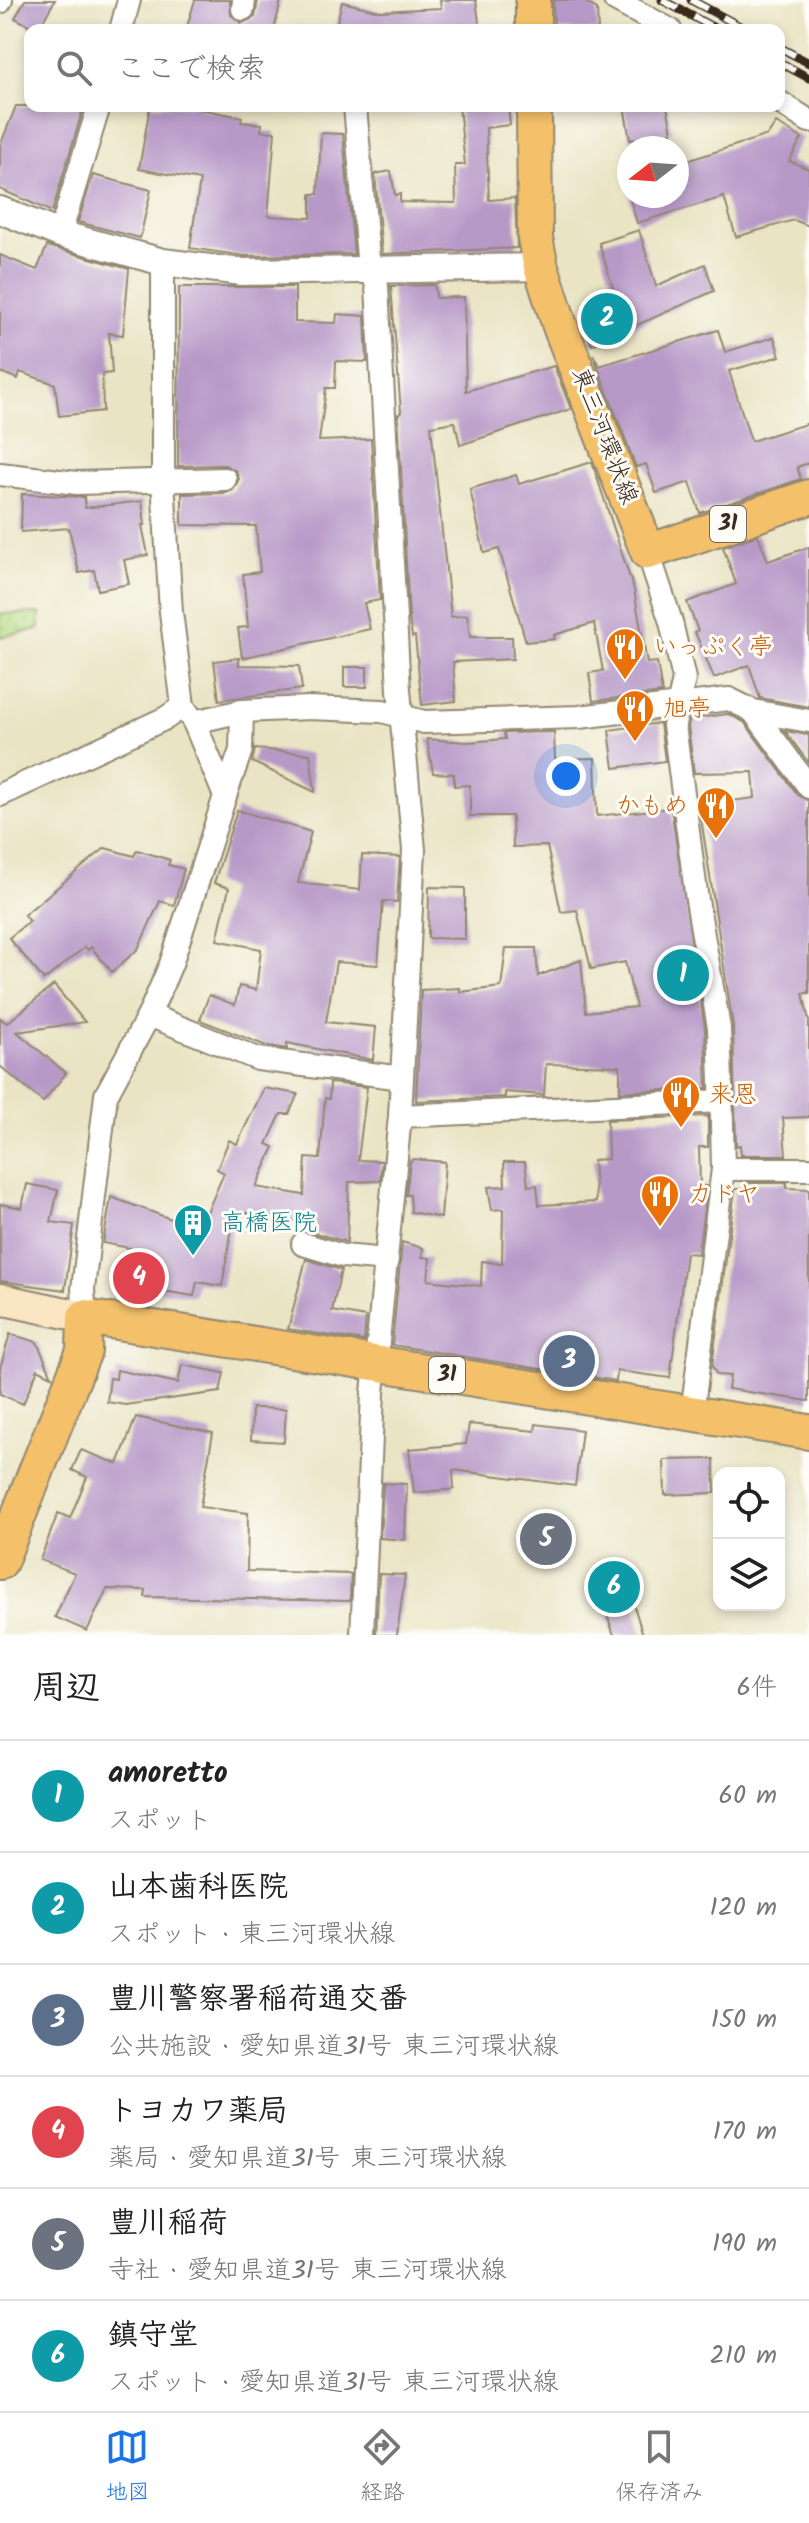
<!DOCTYPE html>
<html lang="ja">
<meta charset="utf-8">
<style>
:root{--surface:#fff;--page:#f2f2f2;--text:#222;--muted:#767676;--line:#e0e0e0;--accent:#1a73e8}
body{margin:0;font-family:Kalam,"Klee One",sans-serif;background:var(--page);color:var(--text)}
.controls{position:absolute;right:24px;bottom:24px;display:grid;overflow:hidden;border-radius:16px;box-shadow:0 4px 12px #0003}
.controls button{width:72px;height:72px;display:grid;place-items:center;padding:0;border:0;border-bottom:2px solid var(--line);background:var(--surface);color:var(--text);font:40px sans-serif}
.compass{position:absolute;left:617px;top:136px;width:72px;height:72px;border-radius:50%;background:var(--surface);box-shadow:0 4px 12px #0003;rotate:253deg}
.you{position:absolute;left:566px;top:776px;width:28px;height:28px;margin:-20px;border:6px solid #fff;border-radius:50%;background:#1a73e8;box-shadow:0 0 0 12px #1a73e833}
.badge{display:grid;place-items:center;width:52px;height:52px;border-radius:50%;background:var(--accent);color:#fff;font-size:26px;font-weight:700}
.pin{position:absolute;translate:-50% -50%;border:4px solid #fff;box-shadow:0 2px 8px #0006}
.list{margin:0;padding:0;list-style:none}
h2{display:flex;justify-content:space-between;align-items:center;height:104px;margin:0;padding:0 32px;font-size:34px}
h2 small{font-size:26px;font-weight:400;color:var(--muted)}
.list li{display:grid;grid-template-columns:52px 1fr auto;gap:24px;align-items:center;box-sizing:border-box;height:112px;padding:0 32px;border-top:2px solid var(--line)}
.list b{display:block;font-size:30px;white-space:nowrap}
.list p{margin:0;font-size:26px;white-space:nowrap;color:var(--muted)}
.list em{font-size:26px;font-style:normal;color:var(--muted)}
.icon{flex:none;width:44px;height:44px;fill:none;stroke:currentColor;stroke-width:2;stroke-linecap:round;stroke-linejoin:round}
.map{position:relative;flex:none;width:809px;height:1635px;overflow:hidden}
.search{position:absolute;background:var(--surface);box-shadow:0 4px 12px #0003;left:24px;right:24px;top:24px;height:88px;display:flex;align-items:center;gap:20px;box-sizing:border-box;padding:0 28px;border-radius:16px;color:var(--muted);font-size:30px}
.sheet{height:776px;background:var(--surface)}
nav{display:flex;justify-content:space-around;align-items:center;box-sizing:border-box;height:112px;border-top:2px solid var(--line);background:var(--surface);font-size:22px;color:var(--muted)}
nav a{display:grid;justify-items:center;gap:4px}
nav .on{color:var(--accent)}
.map>svg:first-child{display:block}
.grass{fill:url(#grass-dots);stroke:#778250;stroke-width:2}
.building{fill:#b799c8}
.lines{fill:none;stroke-linecap:round;stroke-linejoin:round}
.minor-casing{stroke:#928771;stroke-width:26}
.tertiary-casing{stroke:#928771;stroke-width:30}
.secondary-casing{stroke:#928771;stroke-width:34}
.primary-casing{stroke:#928771;stroke-width:38}
.minor{stroke:#fff;stroke-width:22}
.tertiary{stroke:#fff;stroke-width:26}
.secondary{stroke:#fbe6c3;stroke-width:30}
.primary{stroke:#f4c16a;stroke-width:34}
.rail-casing{stroke:#3b2a1e;stroke-width:9}
.rail{stroke:#fdfcf7;stroke-width:6;stroke-dasharray:18;stroke-linecap:butt}
.labels{text-anchor:middle;dominant-baseline:central;stroke-width:6;stroke-linejoin:round;paint-order:stroke}
.shield{fill:#fdfcf7;stroke:#75695f;stroke-width:2}
.shield-label{font-size:22px;font-weight:bold;fill:#3b2a1e}
.street-label{font-size:24px;fill:#3b2a1e;stroke:#fdfcf7}
.food-label{font-size:24px;fill:#c56008;stroke:#fdfcf7;text-anchor:start}
.culture-label{font-size:24px;fill:#0d838f;stroke:#fdfcf7;text-anchor:start}
</style>
<div class="map">
<svg width="809" height="1635" viewBox="0 0 809 1635">
<defs>
<pattern id="grass-dots" width="8" height="8" patternUnits="userSpaceOnUse" patternTransform="scale(2)"><rect width="8" height="8" fill="#b3d982"/><path d="M2 2h.1M6 6h.1" fill="none" stroke="#9bba70" stroke-width="1.8" stroke-linecap="round"/></pattern>
</defs>
<rect width="100%" height="100%" fill="#fdfcf7"/>
<filter id="ink" filterUnits="userSpaceOnUse"><feTurbulence type="fractalNoise" baseFrequency=".0125" numOctaves="2"/><feDisplacementMap in="SourceGraphic" scale="16" xChannelSelector="R" yChannelSelector="G"/><feConvolveMatrix kernelMatrix="1 2 1 2 8 2 1 2 1" color-interpolation-filters="sRGB"/></filter>
<filter id="wash" filterUnits="userSpaceOnUse"><feTurbulence type="fractalNoise" baseFrequency=".006" numOctaves="4" result="noise"/><feDisplacementMap in="SourceGraphic" scale="32" xChannelSelector="R" yChannelSelector="G"/><feGaussianBlur stdDeviation="1.8" result="paint"/><feColorMatrix in="noise" values="0 0 0 0 0 0 0 0 0 0 0 0 0 0 0 0 0 1.4 0 .05"/><feComposite in="paint" operator="in"/></filter>
<g filter="url(#wash)">
<rect width="100%" height="100%" fill="#eae4c4"/>
<polygon class="grass" points="40,613 40,629 0,637 0,614"/>
<g id="blocks">
<g class="building">
<polygon points="25,0 55,0 38,30 15,18"/>
<polygon points="195,0 230,0 231,15 242,23 255,17 258,0 281,0 274,30 186,30"/>
<polygon points="440,0 476,0 480,30 335,30 342,2 380,11 441,8"/>
<polygon points="553,0 582,0 597,9 598,30 554,30"/>
<polygon points="16,106 84,106 52,212 0,189 0,146"/>
<polygon points="150,106 200,106 199,109 242,117 241,122 262,124 261,131 275,132 268,216 311,218 311,194 318,194 321,133 343,134 354,254 244,256 190,248 200,180 139,169"/>
<polygon points="459,106 508,106 510,125 486,128 489,200 515,198 517,248 382,254 375,174 391,171 395,195 400,194 400,202 456,203 455,165 465,165"/>
<polygon points="624,106 667,106 672,132 630,140"/>
<polygon points="776,123 802,138 789,161 809,169 809,226 794,220 736,237 724,197 637,223 629,196 677,196 677,164 768,135"/>
<polygon points="93,175 151,190 140,238 78,222"/>
<polygon points="639,230 656,286 705,264 714,291 592,345 583,315 618,304 599,243"/>
<polygon points="47,246 129,269 123,335 109,333 112,373 102,374 103,411 59,416 55,384 20,372 18,379 0,372 0,255 37,270"/>
<polygon points="435,285 436,298 464,297 466,391 554,366 571,409 460,445 455,422 431,426 451,617 467,615 470,637 512,637 513,659 453,662 456,701 422,705 415,636 412,637 409,618 398,415 401,412 391,286"/>
<polygon points="179,287 295,287 295,322 336,323 337,314 365,316 367,362 336,361 335,388 326,388 319,441 371,439 380,600 364,603 370,629 242,658 238,628 248,627 243,574 260,572 256,526 182,525 182,494 226,493 233,490 239,479 236,471 225,465 178,466"/>
<polygon points="718,330 725,352 774,337 780,356 729,371 751,441 809,423 809,463 797,467 801,479 700,513 690,482 656,493 646,464 636,467 593,354 599,366"/>
<polygon points="592,462 634,590 647,663 657,662 662,693 593,701 589,673 603,671 594,623 554,635 555,639 526,642 499,549 484,553 470,489 516,475 519,484"/>
<polygon points="22,494 84,497 85,508 142,501 145,525 142,525 148,555 124,560 129,584 98,590 94,570 79,573 69,528 21,532"/>
<polygon points="758,535 768,561 809,547 809,707 760,698 749,665 714,678 695,632 698,631 687,602 736,584 723,547"/>
<polygon points="239,658 239,665 299,666 302,689 219,700 214,661"/>
<rect x="344" y="667" width="23" height="20"/>
<polygon points="728,714 744,722 798,795 809,801 809,993 803,993 809,1021 809,1117 783,1118 786,1155 741,1155 740,1145 736,1146 733,1026 699,805 755,798 753,772 694,773 688,726 690,719"/>
<polygon points="660,723 665,761 614,768 609,730"/>
<polygon points="785,731 809,735 809,763"/>
<polygon points="554,732 555,759 595,758 597,816 671,808 705,1029 707,1088 620,1092 620,1066 546,1064 544,1095 505,1092 505,1097 416,1101 421,990 460,988 460,992 501,987 506,948 536,948 538,976 581,960 586,1012 636,1007 625,962 591,969 577,910 561,912 547,846 513,847 512,816 470,816 470,785 454,786 454,774 433,773 427,739 467,742 505,739 504,733"/>
<polygon points="255,749 310,754 315,792 252,762"/>
<polygon points="237,810 311,832 298,883 360,890 362,855 400,857 397,902 383,901 378,965 336,962 326,1022 376,1027 373,1060 287,1043 287,1049 264,1045 200,1020 209,995 235,1005 239,986 256,990 261,949 217,940 229,888 214,883"/>
<polygon points="105,848 134,856 137,850 170,860 168,865 184,869 174,905 160,901 138,949 112,972 91,947 88,950 85,947 44,980 9,938 29,921 24,915"/>
<polygon points="429,887 465,888 465,939 428,938"/>
<polygon points="54,985 85,1022 17,1032 66,1073 43,1102 0,1066 0,1018 7,1023"/>
<polygon points="330,1083 367,1087 358,1160 382,1161 380,1181 349,1182 347,1242 311,1232 313,1224 235,1211 222,1286 197,1282 194,1296 150,1289 147,1305 122,1300 130,1248 103,1243 111,1197 171,1219 202,1224 224,1173 217,1169 229,1140 237,1144 264,1088 298,1094 289,1114 281,1114 267,1144 274,1147 256,1187 304,1195 306,1158 320,1159 325,1098 329,1099"/>
<polygon points="708,1116 708,1147 699,1147 700,1186 707,1186 698,1254 686,1253 670,1378 617,1371 616,1381 392,1345 402,1242 423,1248 422,1257 430,1258 428,1280 481,1286 482,1261 502,1264 503,1209 492,1210 488,1187 505,1186 504,1162 525,1162 528,1186 537,1185 539,1205 596,1202 593,1160 608,1159 607,1120"/>
<polygon points="413,1159 445,1162 441,1218 411,1212 410,1195 406,1195 410,1162"/>
<polygon points="744,1183 787,1183 787,1188 809,1189 809,1401 728,1389 730,1376 717,1375 712,1366 735,1189 745,1189"/>
<polygon points="27,1184 58,1190 51,1222 74,1225 65,1290 0,1281 0,1204 22,1208"/>
<polygon points="306,1259 341,1270 332,1311 366,1317 364,1341 288,1329"/>
<polygon points="10,1334 37,1342 52,1376 38,1369 23,1404 0,1394 0,1368"/>
<polygon points="182,1365 224,1373 220,1392 125,1405 107,1402 110,1378 116,1379 117,1370 178,1383"/>
<polygon points="252,1408 286,1409 284,1442 251,1440"/>
<polygon points="136,1417 213,1433 200,1507 248,1513 247,1571 351,1574 350,1601 145,1597 146,1590 107,1589 87,1631 55,1617 75,1573 40,1560 58,1513 70,1518 87,1477 72,1470 81,1450 118,1464"/>
<polygon points="469,1424 535,1431 536,1424 582,1430 575,1486 453,1470 454,1489 414,1493 409,1449 466,1444"/>
<polygon points="714,1459 715,1493 665,1495 664,1460"/>
<polygon points="383,1483 407,1484 405,1540 380,1538"/>
<polygon points="379,1574 405,1575 397,1635 376,1635"/>
<polygon points="624,1574 643,1635 614,1635 599,1592 599,1582"/>
</g>
</g>
</g>
<g filter="url(#ink)">
<use href="#blocks" fill-opacity="0" stroke="#928771" stroke-width="2"/>
<g class="lines">
<defs>
<g id="minor">
<polyline points="615,0 670,30"/>
<polyline points="0,2 1,0"/>
<polyline points="243,9 244,0"/>
<polyline points="121,30 129,0"/>
<polyline points="779,102 809,121"/>
<polyline points="355,106 368,258 377,286 399,690 414,850 400,1116 373,1393 362,1635"/>
<polyline points="60,234 99,106"/>
<polyline points="0,474 77,483 225,479"/>
<polyline points="648,552 671,622 684,679 674,725 697,900 719,1028 721,1080 723,1169 692,1414"/>
<polyline points="753,711 809,787"/>
<polyline points="194,722 242,711 309,708 382,711 424,722 579,717 729,699 753,711 809,721"/>
<polyline points="0,795 166,718 183,706"/>
<polyline points="225,796 241,750 242,711"/>
<polyline points="149,1015 258,1059 402,1078"/>
<polyline points="400,1116 722,1101"/>
<polyline points="723,1169 809,1169"/>
<polyline points="303,1244 343,1256 387,1260"/>
<polyline points="85,1317 83,1289 106,1095 149,1015 171,964 225,796 194,722 183,706 171,612 163,481 163,262"/>
</g>
<polyline id="tertiary" points="0,210 60,234 163,262 241,272 541,267"/>
<polyline id="secondary" points="0,1299 85,1317"/>
<g id="primary">
<polyline points="533,0 533,30"/>
<polyline points="534,106 535,238 541,267 560,326 648,552 809,497"/>
<polyline points="0,1562 84,1351 85,1317 809,1432"/>
</g>
</defs>
<use href="#minor" class="minor-casing"/>
<use href="#tertiary" class="tertiary-casing"/>
<use href="#secondary" class="secondary-casing"/>
<use href="#primary" class="primary-casing"/>
<use href="#minor" class="minor"/>
<use href="#tertiary" class="tertiary"/>
<use href="#secondary" class="secondary"/>
<use href="#primary" class="primary"/>
<defs>
<g id="rail">
<polyline points="662,0 718,30"/>
<polyline points="691,0 747,30"/>
<polyline points="779,47 809,63"/>
<polyline points="779,62 809,78"/>
</g>
</defs>
<use href="#rail" class="rail-casing"/>
<use href="#rail" class="rail"/>
</g>
</g>
<defs>
<symbol id="restaurant-pin" viewBox="-11 -11 22 30"><path d="M0 17L-7.5 6A9.5 9.5 0 1 1 7.5 6Z" fill="#e8710a" stroke="#fdfcf7"/><path d="M-5-6h1v4h1v-4h1v4h1v-4h1v5L-1.5 .5V6h-2V.5L-5-1ZM5-6V6H3V1.5H1.5Q1.5-4 5-6Z" fill="#fff"/></symbol>
<symbol id="building-pin" viewBox="-11 -11 22 30"><path d="M0 17L-7.5 6A9.5 9.5 0 1 1 7.5 6Z" fill="#0f9aa8" stroke="#fdfcf7"/><path d="M-4-6H4V6H1V3H-1V6H-4ZM-2.5-4.3h1.7v1.8h-1.7ZM.8-4.3h1.7v1.8H.8ZM-2.5-1h1.7V.8h-1.7ZM.8-1h1.7V.8H.8Z" fill="#fff"/></symbol>
</defs>
<g fill-rule="evenodd">
<use href="#restaurant-pin" x="603" y="625" width="44" height="60"/>
<use href="#restaurant-pin" x="613" y="687" width="44" height="60"/>
<use href="#restaurant-pin" x="694" y="784" width="44" height="60"/>
<use href="#restaurant-pin" x="659" y="1073" width="44" height="60"/>
<use href="#restaurant-pin" x="638" y="1172" width="44" height="60"/>
<use href="#building-pin" x="171" y="1201" width="44" height="60"/>
</g>
<g class="labels">
<g class="shield">
<rect x="710" y="506" width="36" height="36" rx="6"/>
<rect x="429" y="1357" width="36" height="36" rx="6"/>
</g>
<g class="shield-label">
<text x="728" y="524">31</text>
<text x="447" y="1375">31</text>
</g>
<g class="street-label">
<text transform="translate(604 436) rotate(69)">東三河環状線</text>
</g>
<g class="food-label">
<text x="653" y="647">いっぷく亭</text>
<text x="663" y="709">旭亭</text>
<text x="688" y="806" text-anchor="end">かもめ</text>
<text x="709" y="1095">来恩</text>
<text x="688" y="1194">カドヤ</text>
</g>
<g class="culture-label">
<text x="221" y="1223">高橋医院</text>
</g>
</g>
</svg>
<div class="controls">
<button><svg class="icon" aria-label="locate" viewBox="0 0 24 24"><circle cx="12" cy="12" r="6"/><path d="M12 2v4M12 18v4M2 12h4M18 12h4"/></svg></button>
<button><svg class="icon" aria-label="layers" viewBox="0 0 24 24"><path d="M12 4l9 5-9 5-9-5zM3 14l9 5 9-5"/></svg></button>
</div>
<svg class="compass" viewBox="-18 -18 36 36"><path d="M0-13l5 13h-10z" fill="#e53935"/><path d="M0 13l5-13h-10z" fill="#767676"/></svg>
<div class="you"></div>
<div class="pin badge" style="left:683px;top:975px;background:#0f9aa8">1</div>
<div class="pin badge" style="left:607px;top:319px;background:#0f9aa8">2</div>
<div class="pin badge" style="left:569px;top:1361px;background:#5c6f8a">3</div>
<div class="pin badge" style="left:139px;top:1278px;background:#e0444e">4</div>
<div class="pin badge" style="left:546px;top:1539px;background:#6b7280">5</div>
<div class="pin badge" style="left:614px;top:1587px;background:#0f9aa8">6</div>
<div class="search"><svg class="icon" aria-label="search" viewBox="0 0 24 24"><circle cx="10" cy="10" r="6"/><path d="M15 15l6 6"/></svg>ここで検索</div>
</div>
<section class="sheet">
<h2>周辺<small>6件</small></h2>
<ul class="list">
<li><span class="badge" style="background:#0f9aa8">1</span><div><b>amoretto</b><p>スポット</p></div><em>60 m</em></li>
<li><span class="badge" style="background:#0f9aa8">2</span><div><b>山本歯科医院</b><p>スポット · 東三河環状線</p></div><em>120 m</em></li>
<li><span class="badge" style="background:#5c6f8a">3</span><div><b>豊川警察署稲荷通交番</b><p>公共施設 · 愛知県道31号 東三河環状線</p></div><em>150 m</em></li>
<li><span class="badge" style="background:#e0444e">4</span><div><b>トヨカワ薬局</b><p>薬局 · 愛知県道31号 東三河環状線</p></div><em>170 m</em></li>
<li><span class="badge" style="background:#6b7280">5</span><div><b>豊川稲荷</b><p>寺社 · 愛知県道31号 東三河環状線</p></div><em>190 m</em></li>
<li><span class="badge" style="background:#0f9aa8">6</span><div><b>鎮守堂</b><p>スポット · 愛知県道31号 東三河環状線</p></div><em>210 m</em></li>
</ul>
</section>
<nav>
<a class="on"><svg class="icon" aria-label="map" viewBox="0 0 24 24"><path d="M3 6l6-2 6 2 6-2v14l-6 2-6-2-6 2zM9 4v14M15 6v14"/></svg>地図</a>
<a><svg class="icon" aria-label="directions" viewBox="0 0 24 24"><path d="M12 3l9 9-9 9-9-9zM9 14v-3h6M13 9l2 2-2 2"/></svg>経路</a>
<a><svg class="icon" aria-label="saved" viewBox="0 0 24 24"><path d="M7 4h10v16l-5-4-5 4z"/></svg>保存済み</a>
</nav>
